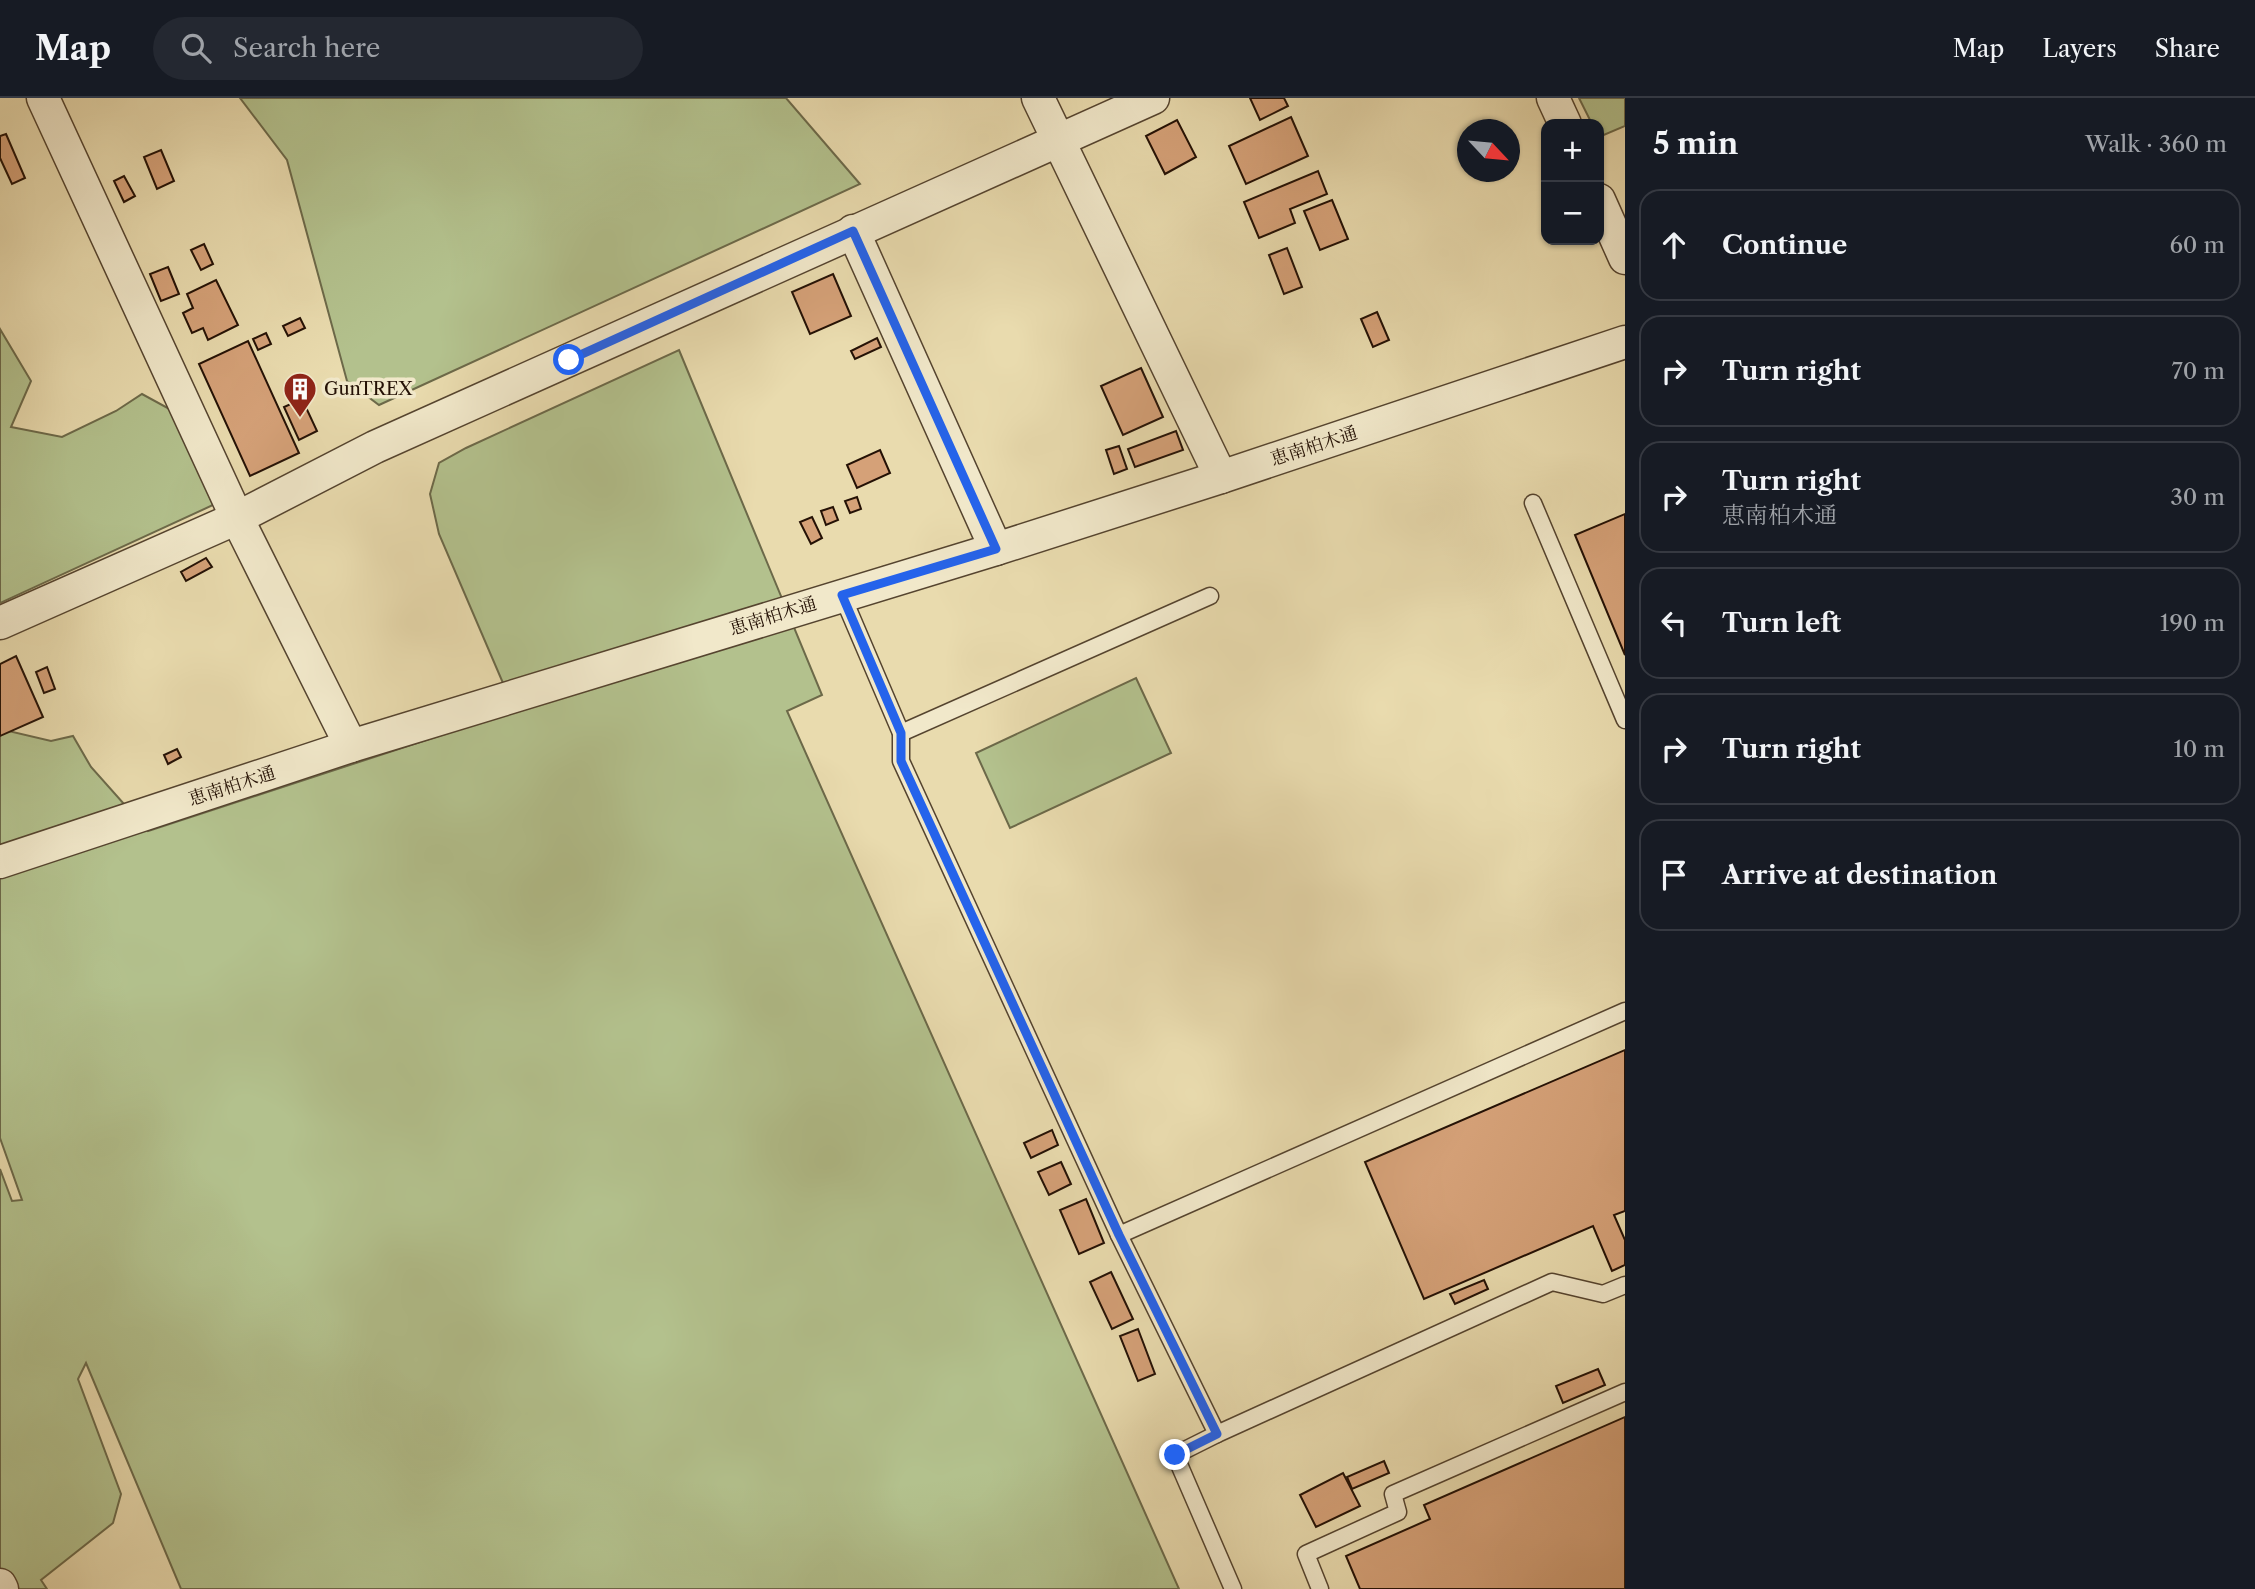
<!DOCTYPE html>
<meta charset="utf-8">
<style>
:root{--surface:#171b24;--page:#242831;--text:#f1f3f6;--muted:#9ea1a6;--line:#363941}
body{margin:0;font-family:"Libre Caslon Text","Noto Serif JP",serif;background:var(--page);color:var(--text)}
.controls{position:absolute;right:21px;top:21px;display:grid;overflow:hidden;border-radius:14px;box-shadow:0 2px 5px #0004}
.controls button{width:63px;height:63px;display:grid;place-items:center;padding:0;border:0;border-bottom:2px solid var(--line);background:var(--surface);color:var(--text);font:35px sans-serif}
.compass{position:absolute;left:1457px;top:21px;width:63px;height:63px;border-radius:50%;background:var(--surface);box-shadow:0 2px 5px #0004;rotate:116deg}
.stop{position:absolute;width:21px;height:21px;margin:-16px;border:5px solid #2563eb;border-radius:50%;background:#fff}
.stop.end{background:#2563eb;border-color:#fff;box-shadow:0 2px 7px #0008}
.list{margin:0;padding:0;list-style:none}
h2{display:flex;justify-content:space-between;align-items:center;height:91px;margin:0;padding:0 28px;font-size:30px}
h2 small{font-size:23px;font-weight:400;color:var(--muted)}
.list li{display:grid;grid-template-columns:46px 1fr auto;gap:21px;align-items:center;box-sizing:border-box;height:112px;margin:0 14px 14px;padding:0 14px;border:2px solid var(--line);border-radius:21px}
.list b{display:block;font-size:26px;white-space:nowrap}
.list p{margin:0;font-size:23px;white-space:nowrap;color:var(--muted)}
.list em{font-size:23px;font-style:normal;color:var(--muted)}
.icon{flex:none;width:38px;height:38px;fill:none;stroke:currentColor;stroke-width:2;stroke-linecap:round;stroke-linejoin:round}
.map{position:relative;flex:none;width:1625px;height:1491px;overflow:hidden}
header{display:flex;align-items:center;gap:42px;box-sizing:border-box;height:98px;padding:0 35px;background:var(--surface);border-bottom:2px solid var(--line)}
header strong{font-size:33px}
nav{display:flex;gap:38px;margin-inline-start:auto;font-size:24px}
.search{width:490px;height:63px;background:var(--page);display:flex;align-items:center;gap:18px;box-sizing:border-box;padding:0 24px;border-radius:38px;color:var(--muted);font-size:26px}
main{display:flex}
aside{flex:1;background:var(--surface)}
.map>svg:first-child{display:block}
.green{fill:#b3c18d;stroke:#6c6949;stroke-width:2}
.building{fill:#d5a178;stroke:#241105;stroke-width:2}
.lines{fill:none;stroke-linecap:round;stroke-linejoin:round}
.lane-casing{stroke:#55442f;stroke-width:19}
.street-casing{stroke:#55442f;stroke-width:35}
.lane{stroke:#f1e8ca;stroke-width:16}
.street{stroke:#f1e8ca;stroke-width:32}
.route{stroke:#2563eb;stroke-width:9}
.labels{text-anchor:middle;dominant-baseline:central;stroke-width:7;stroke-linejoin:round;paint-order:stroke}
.poi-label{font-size:18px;fill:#241105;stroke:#f1e8ca;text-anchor:start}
.street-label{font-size:18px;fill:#241105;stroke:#f1e8ca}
</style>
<header>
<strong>Map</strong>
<div class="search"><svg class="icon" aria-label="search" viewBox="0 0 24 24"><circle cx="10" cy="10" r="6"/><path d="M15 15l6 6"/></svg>Search here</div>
<nav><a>Map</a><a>Layers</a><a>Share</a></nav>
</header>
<main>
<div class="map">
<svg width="1625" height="1491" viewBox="0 0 1625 1491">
<rect width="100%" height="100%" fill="#e9dbae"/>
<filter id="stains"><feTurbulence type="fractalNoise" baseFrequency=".00286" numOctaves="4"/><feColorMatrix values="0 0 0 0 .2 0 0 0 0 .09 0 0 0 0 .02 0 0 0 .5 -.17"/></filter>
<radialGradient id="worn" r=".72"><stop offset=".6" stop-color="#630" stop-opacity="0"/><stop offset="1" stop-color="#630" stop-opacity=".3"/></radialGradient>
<g class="green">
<polygon points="240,0 786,0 860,86 379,307 347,283 287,62"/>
<polygon points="1579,0 1625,0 1625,28 1599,39 1599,26 1592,26"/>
<polygon points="0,231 31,283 11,329 62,339 116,313 142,296 175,314 213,407 0,505"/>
<polygon points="679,252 822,597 787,613 1179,1491 181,1491 86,1265 78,1281 121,1396 113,1425 41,1482 47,1491 0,1491 0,1071 12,1103 22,1102 0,1040 0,631 51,643 73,638 91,669 148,733 515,613 439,436 430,396 439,365 466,350"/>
<polygon points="1136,580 1171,655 1010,730 976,655"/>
</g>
<g class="building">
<polygon points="1250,0 1284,0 1288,8 1260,22"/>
<polygon points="1291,19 1308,58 1246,86 1229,48"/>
<polygon points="1177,22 1196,59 1165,76 1146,38"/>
<polygon points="6,36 25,80 12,86 0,60 0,38"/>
<polygon points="161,52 174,83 157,91 144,59"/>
<polygon points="1318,73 1327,96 1290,111 1295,125 1259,140 1244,104"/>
<polygon points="124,78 135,98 124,104 114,83"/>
<polygon points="1332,102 1348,141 1320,152 1304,113"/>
<polygon points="204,146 213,166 201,172 191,152"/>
<polygon points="1287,150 1302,189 1284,196 1269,157"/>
<polygon points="168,169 179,196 161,203 150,176"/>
<polygon points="833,176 851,218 810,236 792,194"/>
<polygon points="216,182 238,227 208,242 203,230 192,235 183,215 193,210 187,196"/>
<polygon points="1377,214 1389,242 1373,249 1361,221"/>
<polygon points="300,220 305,230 288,238 283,228"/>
<polygon points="266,235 271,246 258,252 253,241"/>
<polygon points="877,240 881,249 855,261 851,253"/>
<polygon points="248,243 299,355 250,378 199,266"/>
<polygon points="1141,270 1163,319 1123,337 1101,288"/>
<polygon points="302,301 317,333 299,342 284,309"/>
<polygon points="1176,333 1183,352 1135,369 1128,351"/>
<polygon points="1119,348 1127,371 1114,376 1106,352"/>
<polygon points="880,352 890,375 857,390 847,367"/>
<polygon points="857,399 861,411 850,415 845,403"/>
<polygon points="833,409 838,422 826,427 821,413"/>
<polygon points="1625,416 1625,557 1575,437"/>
<polygon points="812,419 822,440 811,446 800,424"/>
<polygon points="206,460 212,469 186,483 181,474"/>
<polygon points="16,558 43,619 0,638 0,566"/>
<polygon points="47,569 55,591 44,595 36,574"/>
<polygon points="177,651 181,659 168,666 164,657"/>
<polygon points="1625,952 1625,1113 1614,1117 1625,1142 1625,1167 1612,1173 1593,1128 1424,1201 1365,1064"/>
<polygon points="1052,1032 1058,1047 1031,1060 1024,1045"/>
<polygon points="1061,1064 1071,1086 1049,1097 1038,1074"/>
<polygon points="1086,1101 1104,1145 1079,1156 1060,1112"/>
<polygon points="1111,1174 1133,1221 1112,1231 1090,1184"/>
<polygon points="1484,1182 1488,1191 1455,1206 1450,1196"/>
<polygon points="1138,1231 1155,1276 1138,1283 1120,1238"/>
<polygon points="1598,1271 1605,1287 1563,1305 1556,1288"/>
<polygon points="1625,1319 1625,1491 1360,1491 1346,1458 1430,1421 1424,1407"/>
<polygon points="1384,1363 1389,1375 1352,1391 1347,1379"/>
<polygon points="1343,1375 1360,1408 1316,1429 1300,1397"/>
</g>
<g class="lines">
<defs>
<g id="lane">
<polyline points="1533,405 1625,622"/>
<polyline points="842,497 901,635 901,663 1119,1137"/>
<polyline points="901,635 1210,498"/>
<polyline points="1217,1336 1552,1184 1603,1196 1625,1187"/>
<polyline points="1233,1491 1175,1357 1217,1336 1119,1137 1625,913"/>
<polyline points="1320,1491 1306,1456 1398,1414 1393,1396 1625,1294"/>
</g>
<g id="street">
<polyline points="43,0 237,420 351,648"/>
<polyline points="1038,0 1221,379"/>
<polyline points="1553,0 1565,26"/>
<polyline points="1599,102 1625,160"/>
<polyline points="853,133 996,451"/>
<polyline points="0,525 237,420 375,349 1153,0"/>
<polyline points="0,764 351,648 996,451 1221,379 1625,244"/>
<polyline points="0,1487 2,1491"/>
</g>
</defs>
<use href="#lane" class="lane-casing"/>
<use href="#street" class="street-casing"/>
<use href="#lane" class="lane"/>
<use href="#street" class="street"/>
</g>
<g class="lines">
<polyline class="route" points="569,262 853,133 996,451 842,497 901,635 901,663 1119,1137 1217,1336 1175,1357"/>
</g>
<defs>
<symbol id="building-pin" viewBox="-11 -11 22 30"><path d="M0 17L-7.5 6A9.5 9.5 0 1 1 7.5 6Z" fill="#8f2418" stroke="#f1e8ca"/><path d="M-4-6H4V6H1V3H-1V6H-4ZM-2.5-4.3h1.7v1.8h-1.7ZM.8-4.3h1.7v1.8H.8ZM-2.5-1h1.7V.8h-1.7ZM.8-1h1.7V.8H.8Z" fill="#fff"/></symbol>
</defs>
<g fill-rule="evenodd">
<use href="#building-pin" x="281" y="272" width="38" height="52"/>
</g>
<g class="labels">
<g class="poi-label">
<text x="324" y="291">GunTREX</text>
</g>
<g class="street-label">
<text transform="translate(1314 348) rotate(-18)">恵南柏木通</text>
<text transform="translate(773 518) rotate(-17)">恵南柏木通</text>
<text transform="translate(232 688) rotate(-18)">恵南柏木通</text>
</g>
</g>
<rect width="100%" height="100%" filter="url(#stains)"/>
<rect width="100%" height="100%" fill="url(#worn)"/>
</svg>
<div class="controls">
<button>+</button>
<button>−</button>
</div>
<svg class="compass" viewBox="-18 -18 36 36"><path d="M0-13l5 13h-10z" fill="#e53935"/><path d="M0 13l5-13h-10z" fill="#9ea1a6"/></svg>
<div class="stop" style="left:569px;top:262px"></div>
<div class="stop end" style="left:1175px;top:1357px"></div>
</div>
<aside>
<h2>5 min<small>Walk · 360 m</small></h2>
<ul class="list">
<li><svg class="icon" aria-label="ahead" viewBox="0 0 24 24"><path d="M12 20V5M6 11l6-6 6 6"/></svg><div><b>Continue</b></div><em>60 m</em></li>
<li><svg class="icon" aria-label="right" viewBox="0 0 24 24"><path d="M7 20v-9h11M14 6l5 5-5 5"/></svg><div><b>Turn right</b></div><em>70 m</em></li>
<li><svg class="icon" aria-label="right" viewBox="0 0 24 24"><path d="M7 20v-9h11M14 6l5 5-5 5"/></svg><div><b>Turn right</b><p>恵南柏木通</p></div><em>30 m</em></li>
<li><svg class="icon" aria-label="left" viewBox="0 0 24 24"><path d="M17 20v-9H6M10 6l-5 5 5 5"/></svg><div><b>Turn left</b></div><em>190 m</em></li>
<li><svg class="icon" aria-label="right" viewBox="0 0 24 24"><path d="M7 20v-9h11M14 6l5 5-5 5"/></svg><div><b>Turn right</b></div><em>10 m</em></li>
<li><svg class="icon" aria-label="arrive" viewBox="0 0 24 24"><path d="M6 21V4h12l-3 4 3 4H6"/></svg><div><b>Arrive at destination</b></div></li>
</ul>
</aside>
</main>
